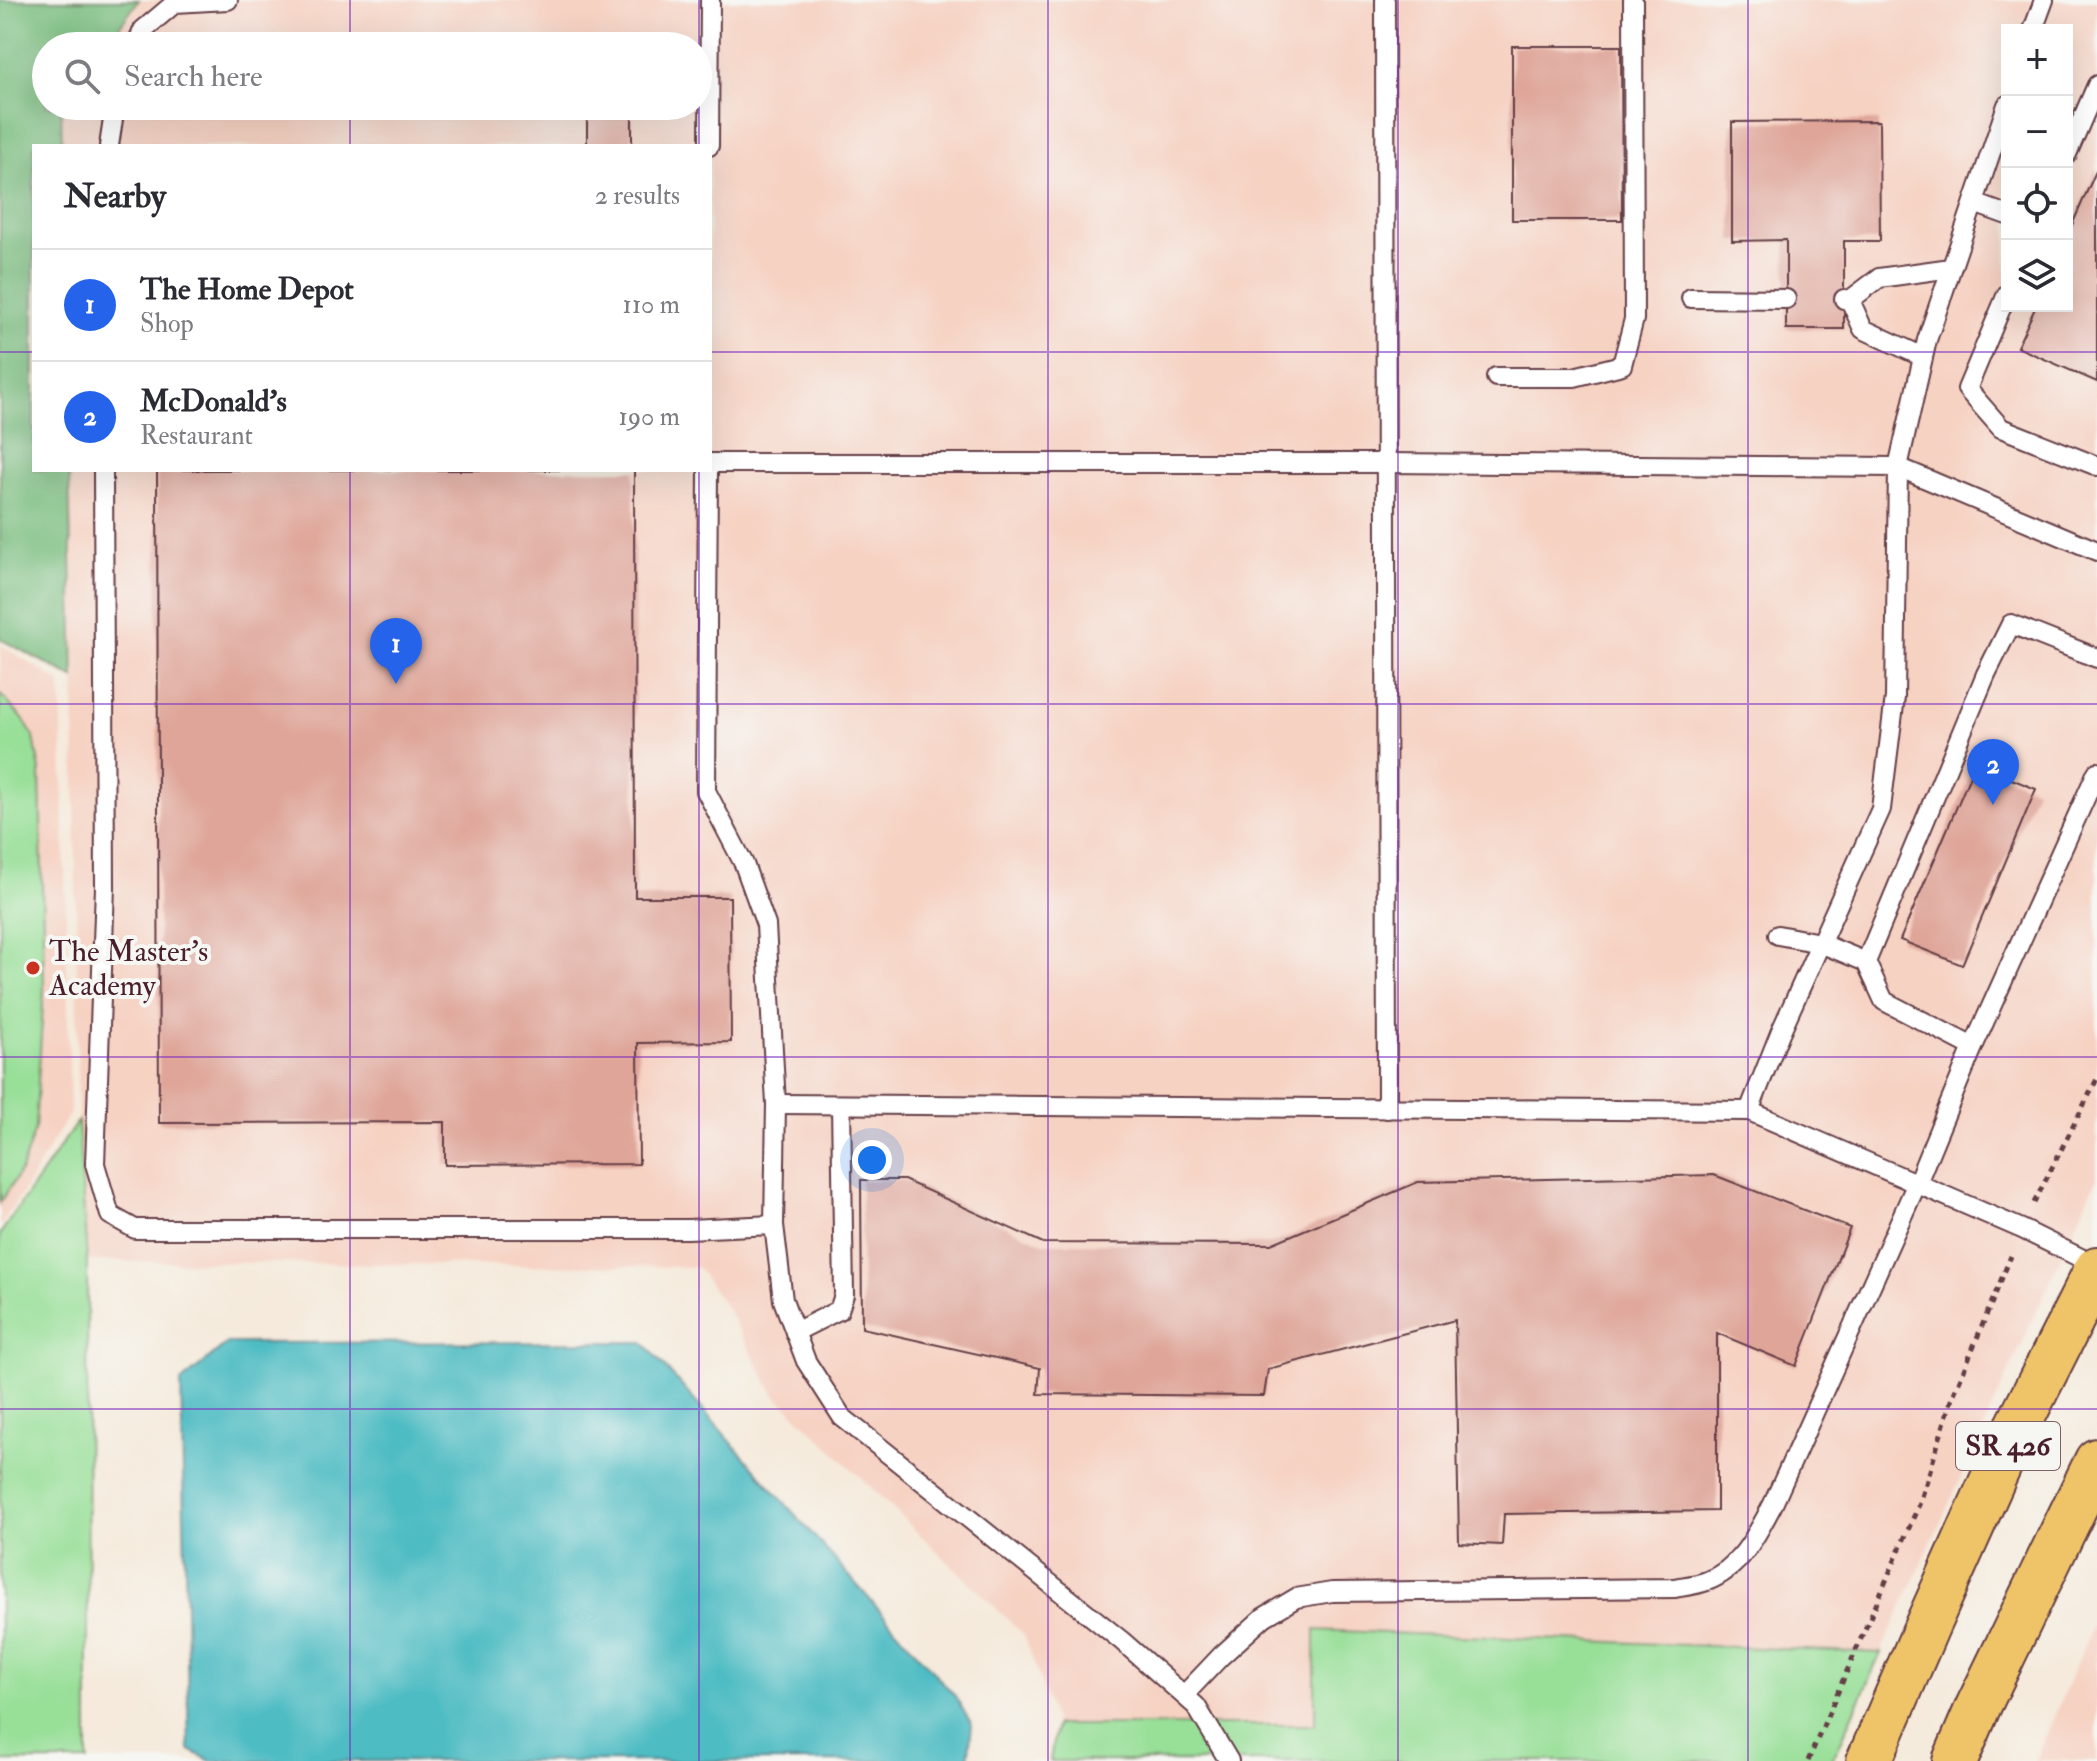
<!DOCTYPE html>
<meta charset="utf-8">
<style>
:root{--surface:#fff;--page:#f7f7f7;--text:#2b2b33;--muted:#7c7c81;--line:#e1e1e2;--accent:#2563eb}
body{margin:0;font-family:"IM FELL Double Pica",serif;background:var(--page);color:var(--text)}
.controls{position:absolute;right:24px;top:24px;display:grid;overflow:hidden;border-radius:0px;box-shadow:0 8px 32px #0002}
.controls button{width:72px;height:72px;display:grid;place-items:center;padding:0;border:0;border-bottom:2px solid var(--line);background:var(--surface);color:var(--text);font:40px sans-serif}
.you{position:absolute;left:872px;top:1160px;width:28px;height:28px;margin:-20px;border:6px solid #fff;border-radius:50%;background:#1a73e8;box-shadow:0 0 0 12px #1a73e833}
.badge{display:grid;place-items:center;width:52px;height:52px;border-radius:50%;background:var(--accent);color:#fff;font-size:26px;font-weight:700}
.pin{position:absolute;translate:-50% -66px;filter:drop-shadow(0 2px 4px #0008)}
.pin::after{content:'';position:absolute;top:42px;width:28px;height:24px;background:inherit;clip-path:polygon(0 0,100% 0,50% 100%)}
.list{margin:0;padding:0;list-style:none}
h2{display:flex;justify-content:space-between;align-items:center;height:104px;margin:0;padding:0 32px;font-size:34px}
h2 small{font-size:26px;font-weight:400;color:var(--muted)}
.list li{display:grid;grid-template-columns:52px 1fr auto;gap:24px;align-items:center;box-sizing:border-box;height:112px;padding:0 32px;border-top:2px solid var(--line)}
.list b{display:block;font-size:30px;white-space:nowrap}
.list p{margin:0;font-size:26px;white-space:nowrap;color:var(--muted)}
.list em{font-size:26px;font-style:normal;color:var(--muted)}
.icon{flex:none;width:44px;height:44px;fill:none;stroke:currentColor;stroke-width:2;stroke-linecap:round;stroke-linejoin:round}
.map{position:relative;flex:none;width:2097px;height:1761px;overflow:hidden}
.search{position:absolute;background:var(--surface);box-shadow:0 8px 32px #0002;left:32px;top:32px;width:680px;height:88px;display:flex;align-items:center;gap:20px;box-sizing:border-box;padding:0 28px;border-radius:44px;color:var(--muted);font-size:30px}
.panel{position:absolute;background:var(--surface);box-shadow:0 8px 32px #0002;left:32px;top:144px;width:680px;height:328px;border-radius:0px}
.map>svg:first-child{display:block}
.built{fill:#f6d2c3;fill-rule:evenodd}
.green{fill:#98df98;stroke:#717f62;stroke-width:2}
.forest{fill:#7abe80;stroke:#626e56;stroke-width:2}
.water{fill:#4dbcc3;stroke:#4c6e77;stroke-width:2}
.building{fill:#dfa599}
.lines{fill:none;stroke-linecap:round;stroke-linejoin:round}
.service-casing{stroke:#643d45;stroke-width:22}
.primary-casing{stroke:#643d45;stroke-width:48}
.path{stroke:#643d45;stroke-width:5;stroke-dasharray:6 6;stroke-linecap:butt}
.service{stroke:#fff;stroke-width:18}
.primary{stroke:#efc469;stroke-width:44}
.grid{fill:none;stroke:#7b2cbf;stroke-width:2;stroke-opacity:0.55}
.poi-dot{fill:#c8321e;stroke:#f6f6f2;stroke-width:3}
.labels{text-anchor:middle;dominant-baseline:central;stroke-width:8;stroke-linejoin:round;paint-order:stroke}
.shield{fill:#f6f6f2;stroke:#7e6067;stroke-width:2}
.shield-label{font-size:28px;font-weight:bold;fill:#4a1f2b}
.poi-label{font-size:30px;fill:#4a1f2b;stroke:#f6f6f2;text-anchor:start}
</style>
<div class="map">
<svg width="2097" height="1761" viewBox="0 0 2097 1761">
<rect width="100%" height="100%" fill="#f6f6f2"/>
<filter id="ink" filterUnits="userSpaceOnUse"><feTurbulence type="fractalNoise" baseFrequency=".0125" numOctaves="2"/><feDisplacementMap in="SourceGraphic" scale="16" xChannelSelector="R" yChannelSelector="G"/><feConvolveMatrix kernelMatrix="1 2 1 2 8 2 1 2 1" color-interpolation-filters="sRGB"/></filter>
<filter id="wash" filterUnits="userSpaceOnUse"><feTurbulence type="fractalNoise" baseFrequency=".006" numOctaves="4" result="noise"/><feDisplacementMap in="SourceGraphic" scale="32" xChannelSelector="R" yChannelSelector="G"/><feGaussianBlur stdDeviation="1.8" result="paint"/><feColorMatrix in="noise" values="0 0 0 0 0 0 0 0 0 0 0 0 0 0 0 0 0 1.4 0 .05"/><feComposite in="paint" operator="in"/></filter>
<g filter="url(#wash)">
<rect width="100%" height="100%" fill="#f5eadb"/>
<g class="built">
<path d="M139,0h1958v1178l-216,475 -565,-23 -1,95h-259l-32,-90 -250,-241 -48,-87 -29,-40 -610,-6 -9,-140 -4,-443 -5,-208h641v-324h-648l-1,-40h637v-60h-593zM2007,30h60v276h-60z"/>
<polygon points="0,644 61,683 70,1113 20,1197 0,1226"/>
<polygon points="2097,1615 2097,1761 2035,1761"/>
</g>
<g class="green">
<polygon points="0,694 23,719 34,737 40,771 44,988 35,1129 21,1170 0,1203"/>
<polygon points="78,1121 87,1261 88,1761 0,1761 0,1234"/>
<polygon points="1315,1630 1881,1653 1832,1761 1050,1761 1056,1725 1315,1725"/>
</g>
<polygon class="forest" points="0,0 139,0 105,46 46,46 46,106 61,106 62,146 34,146 34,470 69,470 74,678 0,639"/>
<polygon class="water" points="643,1342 955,1696 972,1725 968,1761 211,1761 189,1750 181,1382 228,1343"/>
<g id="blocks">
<g class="building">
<polygon points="1512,46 1621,46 1622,220 1512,220"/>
<rect x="587" y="106" width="45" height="40"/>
<polygon points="1879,121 1880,241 1844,241 1844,329 1786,329 1786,240 1732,241 1732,122"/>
<polygon points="2097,169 2097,382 2017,347 2036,306 2067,306 2067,236"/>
<polygon points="157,470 634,470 635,897 730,897 731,1042 638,1043 639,1164 445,1165 445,1122 159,1123"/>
<polygon points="1975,764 2036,789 1962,965 1900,940"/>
<polygon points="1714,1175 1850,1228 1796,1366 1717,1333 1717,1511 1504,1514 1502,1545 1459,1543 1455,1320 1268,1369 1264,1396 1038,1394 1040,1368 862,1328 861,1180 904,1180 1043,1243 1271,1244 1418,1182"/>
</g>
</g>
</g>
<g filter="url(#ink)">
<use href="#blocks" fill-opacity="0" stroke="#643d45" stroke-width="2"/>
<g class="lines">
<defs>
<g id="service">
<polyline points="1385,0 1387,1109"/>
<polyline points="2033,30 2044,0"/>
<polyline points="136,46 143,30 175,3 228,0"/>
<polyline points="109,146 115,106"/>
<polyline points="709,146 710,0"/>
<polyline points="2067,154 2097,85"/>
<polyline points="1974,203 2007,215"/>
<polyline points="2007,294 1967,389 2001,428 2097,466"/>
<polyline points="1691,298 1786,299"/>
<polyline points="1844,299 1850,300 1879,278 1951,268"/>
<polyline points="1850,300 1863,329 1923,357"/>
<polyline points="1496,377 1574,377 1622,365 1634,319 1633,0"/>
<polyline points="710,463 1386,463 1898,467 2097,551"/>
<polyline points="103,470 105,887 95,1164 110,1215 135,1229 688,1229 774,1225"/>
<polyline points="708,470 706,791 744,864 766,925 776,1104 774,1225 783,1300 806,1361 842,1417 1122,1641 1196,1706 1229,1761"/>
<polyline points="1778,935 1820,943 1866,962 1986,674 2011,624 2097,658"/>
<polyline points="1866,962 1884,1001 1973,1047"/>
<polyline points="776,1104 1749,1111 2022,1229 2097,1266"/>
<polyline points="1749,1111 1780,1033 1881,809 1895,697 1898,467 1927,340 2007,105"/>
<polyline points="795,1332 839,1310 844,1295 841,1105"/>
<path d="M1184,1695l37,-39 43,-39 32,-19 36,-6 343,-4c10,-2 22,-3 32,-7 34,-13 50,-47 66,-77l144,-321 56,-136 124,-275"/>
</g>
<g id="primary">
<polyline points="1869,1761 1927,1626 2005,1452 2097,1269"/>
<polyline points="1955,1761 1978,1707 2097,1461"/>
</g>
</defs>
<use href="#service" class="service-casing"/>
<use href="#primary" class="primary-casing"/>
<g class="path">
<polyline points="2034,1203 2097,1079"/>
<polyline points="1808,1761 1921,1500 1951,1401 2011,1256"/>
</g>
<use href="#service" class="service"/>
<use href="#primary" class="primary"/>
</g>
</g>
<path class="grid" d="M350,0v46M699,0v146M1048,0v1761M1398,0v1761M1748,0v1761M350,106v40M0,352h34M710,352h1387M350,470v1291M699,470v1291M0,704h2097M0,1057h2097M0,1409h2097"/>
<circle class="poi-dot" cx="33" cy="968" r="8"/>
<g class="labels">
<rect class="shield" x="1956" y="1422" width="104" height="48" rx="6"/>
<g class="shield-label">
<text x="2008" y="1446">SR 426</text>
</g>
<g class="poi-label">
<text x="49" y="951">The Master's<tspan x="49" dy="34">Academy</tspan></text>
</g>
</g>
</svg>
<div class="controls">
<button>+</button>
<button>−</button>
<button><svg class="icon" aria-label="locate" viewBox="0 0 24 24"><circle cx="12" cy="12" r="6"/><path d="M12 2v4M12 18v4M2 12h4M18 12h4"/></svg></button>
<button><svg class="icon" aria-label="layers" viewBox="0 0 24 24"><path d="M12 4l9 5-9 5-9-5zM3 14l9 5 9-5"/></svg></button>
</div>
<div class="you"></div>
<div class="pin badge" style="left:396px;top:684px">1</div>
<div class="pin badge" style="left:1993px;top:805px">2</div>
<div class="search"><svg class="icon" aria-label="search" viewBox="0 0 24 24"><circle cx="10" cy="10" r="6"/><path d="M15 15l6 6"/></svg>Search here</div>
<section class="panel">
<h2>Nearby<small>2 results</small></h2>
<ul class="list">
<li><span class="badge">1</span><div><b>The Home Depot</b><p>Shop</p></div><em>110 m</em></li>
<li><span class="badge">2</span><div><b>McDonald's</b><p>Restaurant</p></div><em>190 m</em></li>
</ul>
</section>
</div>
